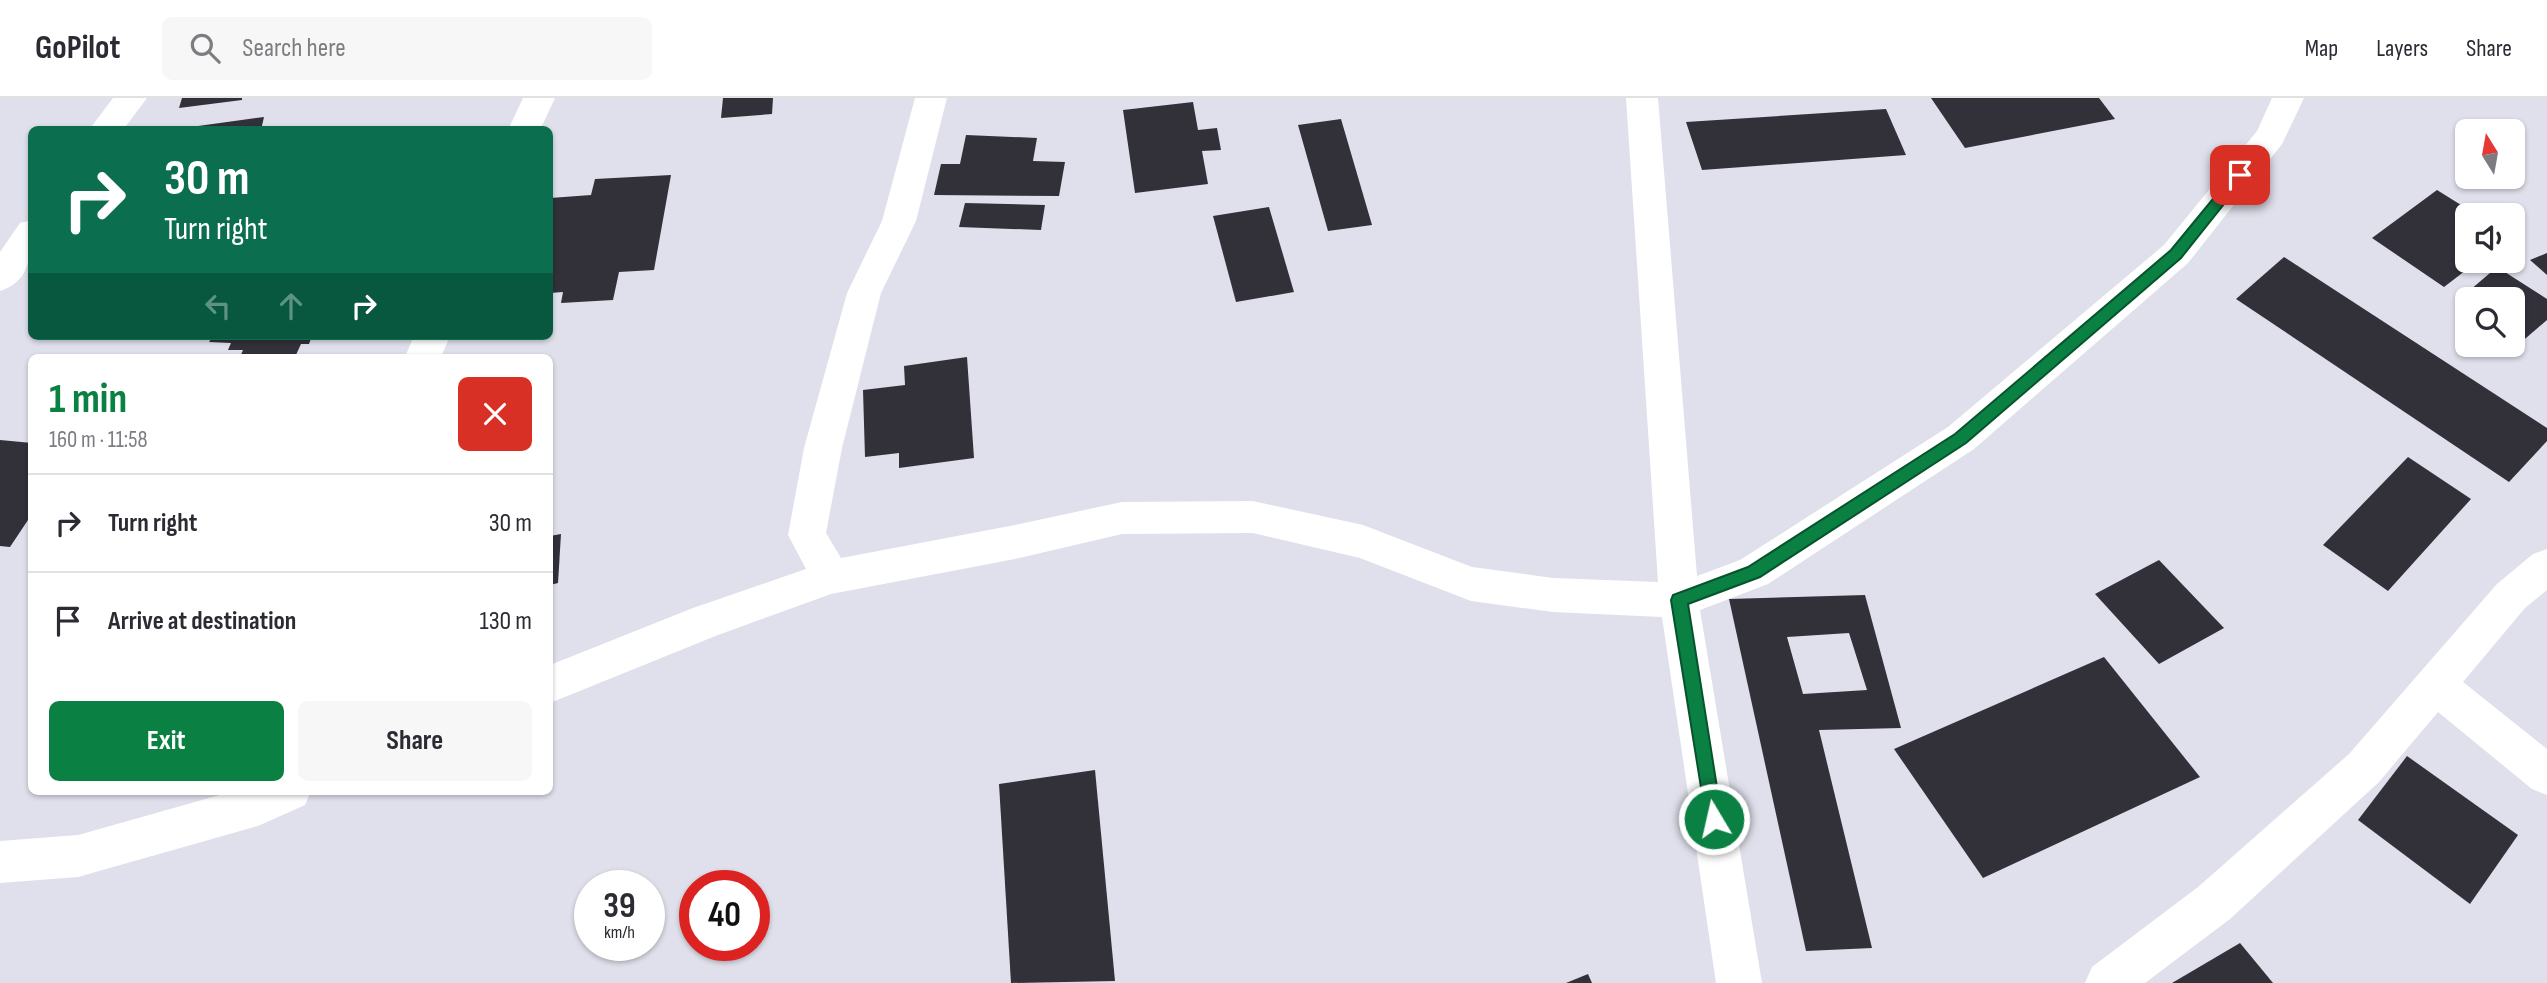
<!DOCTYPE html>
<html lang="en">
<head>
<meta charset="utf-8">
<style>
	:root { --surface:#fff; --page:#f7f7f7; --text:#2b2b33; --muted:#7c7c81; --line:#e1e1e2; --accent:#0b8043 }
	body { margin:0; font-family:"Sofia Sans Condensed",sans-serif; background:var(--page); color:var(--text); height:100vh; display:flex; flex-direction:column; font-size:26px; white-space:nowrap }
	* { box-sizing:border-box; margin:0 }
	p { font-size:23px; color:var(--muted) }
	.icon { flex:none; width:38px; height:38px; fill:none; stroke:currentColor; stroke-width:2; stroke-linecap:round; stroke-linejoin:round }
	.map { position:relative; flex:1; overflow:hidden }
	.details { position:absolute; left:28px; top:256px; width:525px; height:441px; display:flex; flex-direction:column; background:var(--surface); border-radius:10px; box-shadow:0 2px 5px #0004 }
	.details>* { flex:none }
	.top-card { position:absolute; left:28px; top:28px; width:525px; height:214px; border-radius:10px; box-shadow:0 2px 5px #0004; background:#0b6e4f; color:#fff; overflow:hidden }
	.needle { width:46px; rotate:349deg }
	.fabs { position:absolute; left:2455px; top:21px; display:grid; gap:14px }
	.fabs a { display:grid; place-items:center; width:70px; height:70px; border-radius:10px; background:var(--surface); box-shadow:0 2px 5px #0004; font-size:35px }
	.speed { position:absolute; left:574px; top:772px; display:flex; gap:14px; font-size:35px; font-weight:700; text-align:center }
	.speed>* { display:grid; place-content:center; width:91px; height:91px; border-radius:50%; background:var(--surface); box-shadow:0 2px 5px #0004; line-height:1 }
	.speed small { font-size:18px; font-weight:400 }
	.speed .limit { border:10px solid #d22; background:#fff; color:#111 }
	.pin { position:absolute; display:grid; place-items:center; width:60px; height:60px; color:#fff; margin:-30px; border-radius:14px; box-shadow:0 4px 10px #0006 }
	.me { position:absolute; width:77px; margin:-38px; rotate:351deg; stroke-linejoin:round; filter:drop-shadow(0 0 5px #0008) }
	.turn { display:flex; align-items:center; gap:24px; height:147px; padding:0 21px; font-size:32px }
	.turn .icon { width:91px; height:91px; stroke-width:2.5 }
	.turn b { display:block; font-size:49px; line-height:60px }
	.lanes { display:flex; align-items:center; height:66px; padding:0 21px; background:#0003; justify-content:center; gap:35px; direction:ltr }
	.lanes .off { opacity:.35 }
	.round { display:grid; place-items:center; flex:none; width:74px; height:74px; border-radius:10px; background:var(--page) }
	.summary { display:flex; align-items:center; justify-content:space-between; height:119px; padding:0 21px }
	h1 { font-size:42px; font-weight:700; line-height:52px; color:var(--accent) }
	.primary-button { display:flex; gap:14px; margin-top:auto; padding:14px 21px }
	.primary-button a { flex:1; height:80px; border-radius:10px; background:var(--accent); color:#fff; font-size:28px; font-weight:700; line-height:80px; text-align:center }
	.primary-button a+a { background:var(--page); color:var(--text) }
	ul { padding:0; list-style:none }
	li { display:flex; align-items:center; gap:21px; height:98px; padding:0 21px; border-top:2px solid var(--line) }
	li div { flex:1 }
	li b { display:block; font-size:26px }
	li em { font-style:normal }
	header { display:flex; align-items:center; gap:42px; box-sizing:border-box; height:98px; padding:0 35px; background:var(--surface); border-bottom:2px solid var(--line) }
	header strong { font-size:33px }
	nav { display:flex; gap:38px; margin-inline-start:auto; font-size:24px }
	.search { width:490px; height:63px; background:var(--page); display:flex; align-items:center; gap:18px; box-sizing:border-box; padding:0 24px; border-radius:10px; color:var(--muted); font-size:26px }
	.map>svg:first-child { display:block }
</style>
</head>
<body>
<header>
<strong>GoPilot</strong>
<div class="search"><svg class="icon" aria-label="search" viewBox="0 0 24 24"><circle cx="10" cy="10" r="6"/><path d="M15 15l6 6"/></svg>Search here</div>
<nav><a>Map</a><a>Layers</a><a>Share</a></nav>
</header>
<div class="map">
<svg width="2547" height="885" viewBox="0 0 2547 885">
	<rect width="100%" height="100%" fill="#dfe0eb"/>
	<g fill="#323039" fill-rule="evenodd">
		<path d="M182 0H242V2L179 10Z"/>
		<path d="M723 0H773L772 16 721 20Z"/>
		<path d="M1931 0H2099L2115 21 1965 50Z"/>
		<path d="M1193 4 1198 32 1217 30 1221 52 1202 53 1208 86 1135 95 1123 12Z"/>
		<path d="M1886 11 1906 57 1702 72 1686 24Z"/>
		<path d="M264 19 261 32H190L191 29Z"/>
		<path d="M1341 21 1372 127 1328 133 1298 27Z"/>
		<path d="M966 37 1037 40 1033 63 1065 64 1059 98 934 97 941 66H960Z"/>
		<path d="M671 77 654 172 619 174 613 202 561 205 563 194 550 195V100L591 97 595 81Z"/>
		<path d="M2437 92 2477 117H2468V163H2478L2444 189 2372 140Z"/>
		<path d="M965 105 1045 107 1041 132 959 129Z"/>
		<path d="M1269 109 1294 194 1236 204 1213 118Z"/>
		<path d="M2547 155V177L2530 162Z"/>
		<path d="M2284 159 2547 330V343L2509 384 2236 201Z"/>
		<path d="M2497 169 2547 201V222L2519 246 2513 242V201H2468V212L2456 204Z"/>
		<path d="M213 238H312L309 246H301L295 259H240L243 252H228L231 245 209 244Z"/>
		<path d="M967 259 974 360 899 370V355L865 359 863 292 905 287 904 268Z"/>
		<path d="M0 342 32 345V416L10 449 0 448Z"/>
		<path d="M2408 359 2471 401 2388 493 2323 447Z"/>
		<path d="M561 436 558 485 550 487V438Z"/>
		<path d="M2159 462 2224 530 2159 566 2095 496Z"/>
		<path d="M1865 497 1901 630 1819 632 1872 850 1806 853 1729 501ZM1849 535 1867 592 1803 596 1787 539Z"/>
		<path d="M2104 559 2200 679 1983 780 1894 651Z"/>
		<path d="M2407 658 2518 737 2470 806 2358 722Z"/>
		<path d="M1095 672 1115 883 1011 885 999 686Z"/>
		<path d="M2240 845 2273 885H2172Z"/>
		<path d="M1588 876 1592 885H1566Z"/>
	</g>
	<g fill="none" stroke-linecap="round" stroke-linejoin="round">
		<g fill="#fff" fill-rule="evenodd">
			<path d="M113 0H147L123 32H89Z"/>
			<path d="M523 0H555L540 32H508Z"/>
			<path d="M915 0H947L916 123 881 195 842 350 826 435 841 460 1015 427 1122 404 1253 403 1363 427 1472 469 1553 480 1658 484 1626 0H1658L1697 478 1740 462 1948 329 2164 147 2257 33 2272 0H2304L2282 46 2188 165 1974 351 1768 486 1700 512 1762 885H1716L1662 519 1553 514 1471 503 1360 460 1253 435 1122 436 1015 461 831 496 718 537 550 605V567L693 510 806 471 788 437 804 350 847 195 882 123Z"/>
			<path d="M32 122C32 150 33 183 0 193V154L20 125Z"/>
			<path d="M414 238H450L441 259H405Z"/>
			<path d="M2547 451V492L2525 510 2463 584 2547 651V697L2532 691 2438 614 2379 684 2230 821 2145 885H2085L2092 869 2198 789 2349 656 2497 486 2533 456Z"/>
			<path d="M234 693H311L305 707 258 728 78 779 0 785V743L78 737Z"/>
		</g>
	</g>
	<path fill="#0b8043" stroke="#07532c" stroke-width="2" d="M2240 72 2246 77 2244 81 2181 160 1966 345 1760 479 1688 506 1722 721 1720 727 1714 730 1707 727 1671 502 1673 497 1748 469 1955 336 2171 152 2235 74Z"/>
</svg>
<div class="fabs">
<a><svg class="needle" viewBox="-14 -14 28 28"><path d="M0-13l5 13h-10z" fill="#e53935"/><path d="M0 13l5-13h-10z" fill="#7c7c81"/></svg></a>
<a><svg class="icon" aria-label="sound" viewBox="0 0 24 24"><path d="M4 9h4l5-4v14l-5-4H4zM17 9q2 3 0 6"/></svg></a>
<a><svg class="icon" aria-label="search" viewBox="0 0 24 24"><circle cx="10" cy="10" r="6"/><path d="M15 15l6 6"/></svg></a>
</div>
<div class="speed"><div>39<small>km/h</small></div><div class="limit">40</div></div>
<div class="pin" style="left:2240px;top:77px;background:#d93025"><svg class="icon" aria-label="arrive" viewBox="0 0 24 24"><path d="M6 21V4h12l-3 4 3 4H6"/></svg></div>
<svg class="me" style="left:1714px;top:721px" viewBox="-20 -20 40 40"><circle r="17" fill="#0b8043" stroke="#fff" stroke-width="3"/><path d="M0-11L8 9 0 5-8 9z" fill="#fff"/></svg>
<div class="top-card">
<div class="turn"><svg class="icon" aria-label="right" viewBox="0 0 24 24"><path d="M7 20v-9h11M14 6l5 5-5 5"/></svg><div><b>30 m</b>Turn right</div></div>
<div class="lanes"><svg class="icon off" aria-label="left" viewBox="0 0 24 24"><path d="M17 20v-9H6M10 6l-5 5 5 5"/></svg><svg class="icon off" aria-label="ahead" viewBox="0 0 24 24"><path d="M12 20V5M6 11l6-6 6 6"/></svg><svg class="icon" aria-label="right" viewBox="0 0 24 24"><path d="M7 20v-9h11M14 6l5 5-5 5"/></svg></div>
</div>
<section class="details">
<div class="summary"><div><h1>1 min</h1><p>160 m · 11:58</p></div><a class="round" style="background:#d93025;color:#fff"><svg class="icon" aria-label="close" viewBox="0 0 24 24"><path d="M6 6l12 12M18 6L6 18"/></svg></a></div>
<ul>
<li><svg class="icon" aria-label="right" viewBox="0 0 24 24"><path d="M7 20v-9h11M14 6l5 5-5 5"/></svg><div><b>Turn right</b></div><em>30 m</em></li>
<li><svg class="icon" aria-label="arrive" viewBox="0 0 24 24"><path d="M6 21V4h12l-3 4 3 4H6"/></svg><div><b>Arrive at destination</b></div><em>130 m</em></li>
</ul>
<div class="primary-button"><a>Exit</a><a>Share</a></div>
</section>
</div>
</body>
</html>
